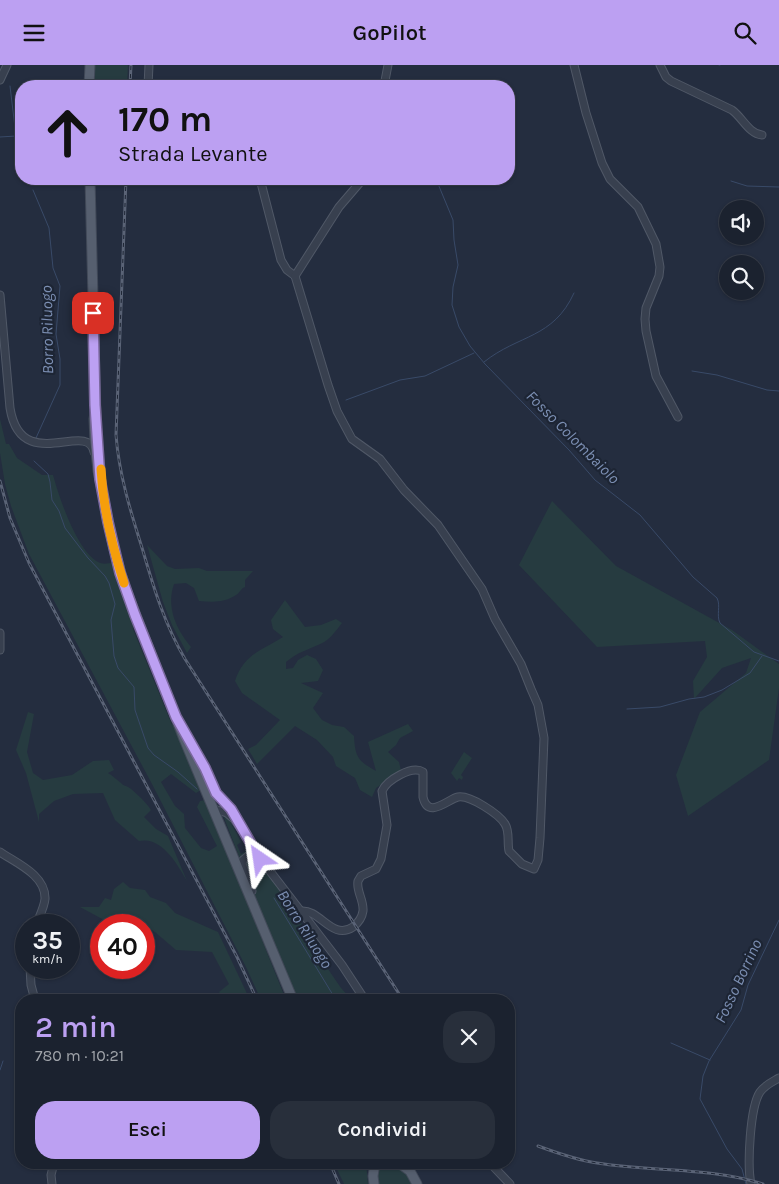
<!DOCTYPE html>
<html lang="it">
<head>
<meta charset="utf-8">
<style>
	:root { --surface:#1b222f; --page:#282f3b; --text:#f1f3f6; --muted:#a0a4aa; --line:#393f4b; --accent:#bca0f2 }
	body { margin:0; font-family:Karla,sans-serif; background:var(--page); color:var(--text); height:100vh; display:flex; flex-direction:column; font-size:19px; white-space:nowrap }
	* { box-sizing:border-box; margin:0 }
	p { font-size:16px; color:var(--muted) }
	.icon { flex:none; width:28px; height:28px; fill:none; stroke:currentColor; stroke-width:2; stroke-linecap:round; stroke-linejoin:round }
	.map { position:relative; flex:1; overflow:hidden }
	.drawer { position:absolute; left:15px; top:929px; width:500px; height:175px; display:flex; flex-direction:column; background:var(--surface); border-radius:20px; box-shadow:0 1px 4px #0004,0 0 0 1px var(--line) }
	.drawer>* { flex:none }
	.guide { position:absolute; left:15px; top:15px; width:500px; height:105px; border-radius:20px; box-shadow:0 1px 4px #0004,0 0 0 1px var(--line); background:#bca0f2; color:#111; overflow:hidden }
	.fabs { position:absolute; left:719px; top:135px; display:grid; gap:10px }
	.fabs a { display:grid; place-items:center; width:45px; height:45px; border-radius:50%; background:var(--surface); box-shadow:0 1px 4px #0004,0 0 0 1px var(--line); font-size:25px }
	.speed { position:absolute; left:15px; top:849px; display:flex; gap:10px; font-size:25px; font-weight:700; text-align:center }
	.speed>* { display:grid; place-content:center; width:65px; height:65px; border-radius:50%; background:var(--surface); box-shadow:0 1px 4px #0004,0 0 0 1px var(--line); line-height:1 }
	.speed small { font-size:12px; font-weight:400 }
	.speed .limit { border:8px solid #d22; background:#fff; color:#111 }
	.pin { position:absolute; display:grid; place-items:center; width:42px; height:42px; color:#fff; margin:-21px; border-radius:10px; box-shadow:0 2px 8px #0006 }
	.me { position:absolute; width:55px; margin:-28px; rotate:328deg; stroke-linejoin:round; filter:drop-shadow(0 0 4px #0008) }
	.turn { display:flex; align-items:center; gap:18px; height:105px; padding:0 20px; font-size:22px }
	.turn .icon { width:65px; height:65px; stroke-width:2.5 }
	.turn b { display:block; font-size:35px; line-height:42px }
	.round { display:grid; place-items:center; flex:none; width:52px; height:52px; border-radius:20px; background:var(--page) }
	.headline { display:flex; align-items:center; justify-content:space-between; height:85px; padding:0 20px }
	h1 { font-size:30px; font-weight:600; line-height:38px; color:var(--accent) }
	.button { display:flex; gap:10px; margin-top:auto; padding:10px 20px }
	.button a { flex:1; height:58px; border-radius:20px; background:var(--accent); color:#111; font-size:20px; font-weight:600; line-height:58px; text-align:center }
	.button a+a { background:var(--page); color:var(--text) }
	header { display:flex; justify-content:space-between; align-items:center; height:65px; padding:0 20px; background:var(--accent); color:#111; font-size:22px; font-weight:600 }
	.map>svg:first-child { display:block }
</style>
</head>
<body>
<header><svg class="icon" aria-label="menu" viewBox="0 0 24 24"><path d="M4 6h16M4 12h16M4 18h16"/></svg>GoPilot<svg class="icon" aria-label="search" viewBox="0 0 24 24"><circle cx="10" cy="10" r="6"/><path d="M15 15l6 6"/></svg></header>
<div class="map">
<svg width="779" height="1119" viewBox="0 0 779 1119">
	<rect width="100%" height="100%" fill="#242d3f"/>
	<g fill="#263b40">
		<path d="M95 0H128L127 21H94Z"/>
		<path d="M0 354 6 379H9L17 393 42 410H53C59 432 77 486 98 497 103 500 108 498 113 498L133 557V564L172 660H174L201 725 196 728 171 709 161 717 175 741 184 749 185 763 201 783 209 786 217 781 197 742 200 736 206 735 286 935H261L246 902 152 719 29 489 11 441 5 419 0 388Z"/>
		<path d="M552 436 616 501 732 565 779 599V623L769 695 688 751 676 710 700 647 746 608 751 593 722 603 694 634 693 616 707 592 705 576 597 582 519 500Z"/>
		<path d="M147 480 167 501 175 504 199 503 207 506H253L245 515V522C240 524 240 528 236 530 224 538 213 537 199 536L194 523 186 518 174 519C166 542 176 564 191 582L187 588 172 560 163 537Z"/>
		<path d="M285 535 305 562 321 560 336 554 342 558C335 567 329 576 318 580 305 586 298 587 286 597V604L293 603 298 595 307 590 316 594 323 605 318 616 301 618 323 628 313 643 322 655 332 660 344 662 354 671C355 692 358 696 376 706L368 677 408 659 413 666 400 673 396 680 388 687 399 697 401 706 376 723 372 732 360 725 355 713 336 701 333 692 317 675 295 661 257 699 248 684 256 680 280 655 242 628 235 616C244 589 261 586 283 572L273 564 271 555Z"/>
		<path d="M28 647 34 649 27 687 33 708 43 715 72 710 93 696 109 695 114 705 108 708C113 711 116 714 121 718 123 721 128 721 131 724 138 730 146 737 151 745L144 752 156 764 168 771 187 816C177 799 162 771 139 776L115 755 103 728 73 729 54 736 39 749V757L26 708 16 685Z"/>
		<path d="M464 687 472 693 461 710 463 712 462 715 459 713 457 716 451 708Z"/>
		<path d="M223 750 227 751 241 777 237 780 241 789 249 784 252 788 240 794Z"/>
		<path d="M250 794 260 800 301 851 302 863 317 888 341 923 352 935H296L260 848C257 834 242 808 247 795Z"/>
		<path d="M123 817 130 823 145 825 150 832 166 838 175 848 218 867 250 935H225L219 927 229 919 212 887 176 885 155 867 128 851 106 856 80 842H99L105 833 111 835 114 824Z"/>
		<path d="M334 1098H366L368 1119H344Z"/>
		<path d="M391 1098 405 1105 414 1119H377L376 1106 384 1099Z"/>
	</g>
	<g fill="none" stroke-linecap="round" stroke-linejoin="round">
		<g stroke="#394a68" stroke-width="1">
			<path d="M719 0H720"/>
			<path d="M0 72 16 71 10 21"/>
			<path d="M19 90 21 96"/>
			<path d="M436 114 453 155 454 175 458 200 453 222 452 240 459 262 470 281 485 299 569 385 595 415 640 450 693 512 717 533C721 541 716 550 720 558L754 587 779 596"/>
			<path d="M731 116 747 121 779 122"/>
			<path d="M33 125 49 163 53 203 60 221 56 269 60 294V320L36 373"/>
			<path d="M484 297C519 269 553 274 574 228"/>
			<path d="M692 306 717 310 767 325 779 326"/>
			<path d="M346 335 400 315 425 311 474 288"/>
			<path d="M34 396 48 409 50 417 52 435 59 446 65 463 88 493 105 511 109 518 115 539 111 555 114 591 118 603 134 622 135 645 148 683 154 690 178 707 197 724"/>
			<path d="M627 644 660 642 689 634 704 632 722 625 750 608 762 591"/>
			<path d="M274 833 336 935"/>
			<path d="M671 978 710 995"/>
			<path d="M0 1005 3 996"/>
			<path d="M746 1119 742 1104 727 1084 700 1034 703 1011 709 996 741 945 748 920 779 855"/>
		</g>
		<defs>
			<g id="minor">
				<path d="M574 0 586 48 602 98 610 114 638 142 656 179 660 202 659 211 646 243 645 254 646 266 656 311 678 352"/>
				<path d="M660 0 666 12 671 16 732 45C742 52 749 69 762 70"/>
				<path d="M0 15 7 0"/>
				<path d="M148 21 149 0"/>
				<path d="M384 21 388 0"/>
				<path d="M260 114 281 195 287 205 295 211"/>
				<path d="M295 211 328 320 337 346 352 374 380 394 404 425 438 460 482 524 495 554 521 599 531 624 538 640 544 673 540 773 538 795 534 804 522 799 509 786C507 777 510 767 505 759 499 749 470 730 458 732 448 734 428 755 423 732V707C412 700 387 715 382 726L387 760 381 794 376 804 361 811 358 816C356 826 364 835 363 846 362 853 358 858 353 862 332 876 320 844 301 846"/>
				<path d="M295 211 339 142 363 114"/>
				<path d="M0 230 10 343C21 411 88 354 94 387"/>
				<path d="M0 568V585"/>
				<path d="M196 688 205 703 217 730 229 742 236 753"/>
				<path d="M214 744 227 748 234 754 266 801 342 900 365 935"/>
				<path d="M0 787C16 798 46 810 45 834 44 843 39 852 36 860"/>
				<path d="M252 826 242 799 243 795 248 791H258"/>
				<path d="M30 902 31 920 35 935"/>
				<path d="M490 1098 510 1119"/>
				<path d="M52 1119 51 1110 54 1098"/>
				<path d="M751 1119C747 1100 750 1042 760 1027 765 1020 772 1017 779 1013"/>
			</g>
			<g id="major">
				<path d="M89 21 90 0"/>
				<path d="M90 114 96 351"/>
				<path d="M95 347 94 354 95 377 98 406 114 484 125 522 184 674 293 935"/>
				<path d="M399 1098 410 1106 417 1119"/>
				<path d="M374 1119 373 1111 375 1098"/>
			</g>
		</defs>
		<use href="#minor" stroke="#505867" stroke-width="9"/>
		<use href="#major" stroke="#414958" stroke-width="11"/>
		<use href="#minor" stroke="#38404f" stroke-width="7"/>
		<use href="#major" stroke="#565f6f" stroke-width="9"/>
		<defs>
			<g id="rail">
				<path d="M130 21 131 0"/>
				<path d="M126 114 116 370C119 410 131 448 143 486 154 524 165 560 185 594L403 935"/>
				<path d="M0 416 10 453 29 498 237 892 257 935"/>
				<path d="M538 1081C557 1088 577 1095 597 1098 652 1107 709 1102 763 1119"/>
				<path d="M330 1098 339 1119"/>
			</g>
		</defs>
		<use href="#rail" stroke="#5a6376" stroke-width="3"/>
		<use href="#rail" stroke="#1d2534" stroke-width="1" stroke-dasharray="4" stroke-linecap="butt"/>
	</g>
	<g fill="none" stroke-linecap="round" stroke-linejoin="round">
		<defs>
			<path id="route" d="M93 248 95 340 100 414 108 457 120 508 135 550 176 652 205 703 216 728 231 744 260 794"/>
		</defs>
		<use href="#route" stroke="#7a689d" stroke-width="12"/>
		<use href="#route" stroke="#bca0f2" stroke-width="9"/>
		<path stroke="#f59e0b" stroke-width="9" d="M101 404C103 443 112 481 124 518"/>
	</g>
	<g text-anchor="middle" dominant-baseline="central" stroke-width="4.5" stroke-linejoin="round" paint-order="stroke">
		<g font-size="16" font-style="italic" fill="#7b8eb2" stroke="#1d2534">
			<text transform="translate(47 265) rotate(-91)">Borro Riluogo</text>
			<text transform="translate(573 372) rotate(45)">Fosso Colombaiolo</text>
			<text transform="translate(305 864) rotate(58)">Borro Riluogo</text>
			<text transform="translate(738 916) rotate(-65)">Fosso Borrino</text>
		</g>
	</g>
</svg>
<div class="fabs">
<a><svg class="icon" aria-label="sound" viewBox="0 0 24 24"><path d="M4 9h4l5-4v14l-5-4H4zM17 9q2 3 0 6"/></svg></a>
<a><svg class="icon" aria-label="search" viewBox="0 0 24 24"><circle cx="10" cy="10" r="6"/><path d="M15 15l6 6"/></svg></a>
</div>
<div class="speed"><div>35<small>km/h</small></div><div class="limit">40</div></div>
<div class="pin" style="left:93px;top:248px;background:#d93025"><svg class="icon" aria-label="arrive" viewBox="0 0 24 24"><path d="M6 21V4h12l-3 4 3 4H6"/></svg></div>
<svg class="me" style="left:260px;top:794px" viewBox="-20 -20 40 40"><path d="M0-17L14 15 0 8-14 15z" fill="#bca0f2" stroke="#fff" stroke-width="4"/></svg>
<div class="guide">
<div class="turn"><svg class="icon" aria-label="ahead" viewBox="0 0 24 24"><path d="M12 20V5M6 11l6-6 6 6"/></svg><div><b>170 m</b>Strada Levante</div></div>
</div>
<section class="drawer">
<div class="headline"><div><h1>2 min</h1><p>780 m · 10:21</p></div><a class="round"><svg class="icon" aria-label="close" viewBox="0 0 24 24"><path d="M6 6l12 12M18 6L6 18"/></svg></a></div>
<div class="button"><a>Esci</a><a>Condividi</a></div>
</section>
</div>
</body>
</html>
